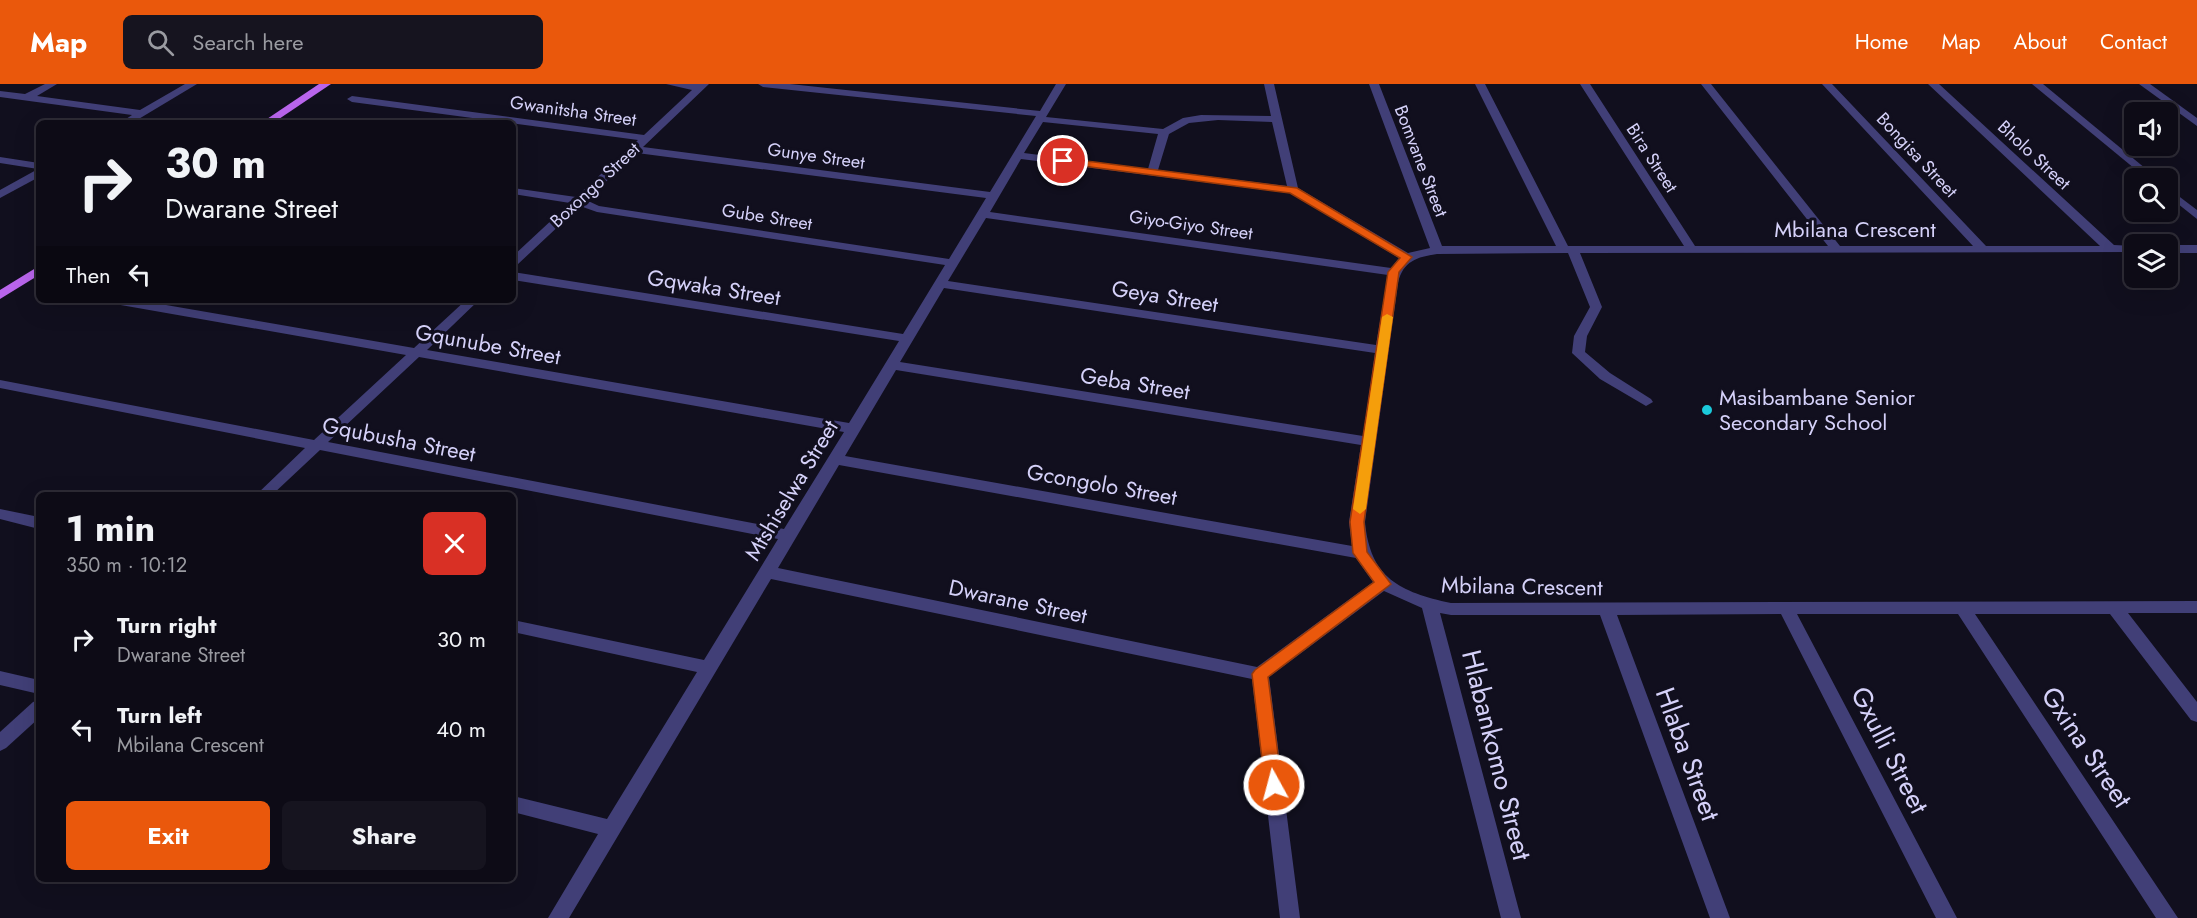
<!DOCTYPE html>
<html lang="en">
<head>
<meta charset="utf-8">
<style>
	:root { --surface:#0d0b16; --page:#16141f; --text:#f1f3f6; --muted:#9a9ba1; --line:#2d2b35; --accent:#ea580c }
	body { margin:0; font-family:Jost,sans-serif; background:var(--page); color:var(--text); height:100vh; display:flex; flex-direction:column; font-size:22px; white-space:nowrap }
	* { box-sizing:border-box; margin:0 }
	p { font-size:20px; color:var(--muted) }
	.icon { flex:none; width:33px; height:33px; fill:none; stroke:currentColor; stroke-width:2; stroke-linecap:round; stroke-linejoin:round }
	.map { position:relative; flex:1; overflow:hidden }
	.panel { position:absolute; left:36px; top:408px; width:480px; height:390px; display:flex; flex-direction:column; background:var(--surface); border-radius:9px; box-shadow:0 6px 24px #0002,0 0 0 2px var(--line) }
	.panel>* { flex:none }
	.banner { position:absolute; left:36px; top:36px; width:480px; height:183px; border-radius:9px; box-shadow:0 6px 24px #0002,0 0 0 2px var(--line); background:#0d0b16; color:var(--text); overflow:hidden }
	.buttons { position:absolute; left:2124px; top:18px; display:grid; gap:12px }
	.buttons a { display:grid; place-items:center; width:54px; height:54px; border-radius:9px; background:var(--surface); box-shadow:0 6px 24px #0002,0 0 0 2px var(--line); font-size:30px }
	.pin { position:absolute; display:grid; place-items:center; width:51px; height:51px; color:#fff; margin:-26px; border:3px solid #fff; border-radius:50%; box-shadow:0 2px 6px #0007 }
	.me { position:absolute; width:66px; margin:-33px; rotate:353deg; stroke-linejoin:round; filter:drop-shadow(0 0 4px #0008) }
	.turn { display:flex; align-items:center; gap:21px; height:126px; padding:0 30px; font-size:27px }
	.turn .icon { width:78px; height:78px; stroke-width:2.5 }
	.turn b { display:block; font-size:42px; line-height:51px }
	.then { display:flex; align-items:center; height:57px; padding:0 30px; background:#0003; gap:12px; font-size:22px }
	.round { display:grid; place-items:center; flex:none; width:63px; height:63px; border-radius:9px; background:var(--page) }
	.summary { display:flex; align-items:center; justify-content:space-between; height:102px; padding:0 30px }
	h1 { font-size:36px; font-weight:700; line-height:45px }
	.primary-button { display:flex; gap:12px; margin-top:auto; padding:12px 30px }
	.primary-button a { flex:1; height:69px; border-radius:9px; background:var(--accent); color:#fff; font-size:24px; font-weight:700; line-height:69px; text-align:center }
	.primary-button a+a { background:var(--page); color:var(--text) }
	ul { padding:0; list-style:none }
	li { display:flex; align-items:center; gap:18px; height:90px; padding:0 30px }
	li div { flex:1 }
	li b { display:block; font-size:22px }
	li em { font-style:normal }
	header { display:flex; align-items:center; gap:36px; box-sizing:border-box; height:84px; padding:0 30px; background:var(--accent); color:#fff }
	header strong { font-size:28px }
	nav { display:flex; gap:33px; margin-inline-start:auto; font-size:21px }
	.search { width:420px; height:54px; background:var(--page); display:flex; align-items:center; gap:15px; box-sizing:border-box; padding:0 21px; border-radius:9px; color:var(--muted); font-size:22px }
	.map>svg:first-child { display:block }
</style>
</head>
<body>
<header>
<strong>Map</strong>
<div class="search"><svg class="icon" aria-label="search" viewBox="0 0 24 24"><circle cx="10" cy="10" r="6"/><path d="M15 15l6 6"/></svg>Search here</div>
<nav><a>Home</a><a>Map</a><a>About</a><a>Contact</a></nav>
</header>
<div class="map">
<svg width="2197" height="834" viewBox="0 0 2197 834">
	<rect width="100%" height="100%" fill="#110f1e"/>
	<g fill="none" stroke-linecap="round" stroke-linejoin="round">
		<g fill="#413f77" fill-rule="evenodd">
			<path d="M45 0H57L37 12 140 26 185 0H197L132 39H120L132 31 0 13V7L25 10Z"/>
			<path d="M666 0H709L643 63 990 108 1036 32 763 3 758 0H790L1040 27 1056 0H1066L1046 33 1163 45 1183 34 1201 31 1271 32 1264 0H1274L1298 104 1408 169 1430 164 1369 0H1379L1442 162H1556L1475 0H1485L1568 162H1684L1580 0H1590L1695 162H1828L1701 0H1711L1840 162H1973L1822 0H1832L1986 162H2100L1928 0H1939L2114 161 2134 162V168L1580 169 1602 223 1587 252 1585 268 1610 289 1651 315 1653 318 1646 322 1600 295 1572 269 1574 252 1590 223 1568 169 1437 170C1417 173 1403 177 1398 199L1365 438C1370 494 1400 508 1451 519L2197 517V529H2128L2197 618V638L2191 636 2110 530H1975L2178 834H2156L1958 530H1797L1957 834H1936L1781 530 1617 531 1730 834H1710L1600 531H1451L1440 529 1521 834H1501L1422 524 1384 507 1269 593 1300 834H1280L1252 595 771 495 569 834H548L598 750 513 728V712L607 735 697 588 513 548V536L704 576 778 455 320 366 272 411H256L305 364 0 304V296L314 356 406 271 115 220 109 216H137L414 264 466 216H479L427 266 849 339 899 257 513 196V188L903 250 945 181 597 128 580 122 517 181 513 182V172L570 119 513 110V104L576 113 638 56 352 18 347 15 352 12 644 51 692 6ZM1218 36 1272 38 1287 102 1158 86 1169 50 1189 39ZM1043 38 1158 50 1148 85 1024 69ZM637 69 986 114 949 175 599 122 586 116ZM1021 75 1290 109 1399 174 1391 184 990 128ZM986 134 1388 191 1376 261 948 197ZM944 204 1375 269 1363 352 900 278ZM419 273 844 348 784 445 328 358ZM896 286 1361 361 1349 438 1352 462 845 372ZM839 381 1356 474 1373 498 1257 583 778 484Z"/>
			<path d="M2032 0H2043L2157 94H2146Z"/>
			<path d="M2139 0H2150L2197 34V42Z"/>
			<path d="M0 73 39 79V93L0 114V106L38 85 0 79Z"/>
			<path d="M2168 104 2197 126V135L2168 112Z"/>
			<rect x="2168" y="161" width="29" height="8"/>
			<path d="M0 425 39 433V445L0 435Z"/>
			<path d="M0 587 39 596V610L0 601Z"/>
			<path d="M39 616V634L6 664 0 667V648L33 618Z"/>
		</g>
		<g fill="#b965ec" fill-rule="evenodd">
			<path d="M319 0H331L273 39H261Z"/>
			<path d="M39 182V191L0 215V206Z"/>
		</g>
	</g>
	<path fill="#ea580c" stroke="#983908" stroke-width="1.5" d="M1063 74 1297 104 1412 173 1399 188 1364 438 1367 468 1391 500 1268 593 1282 701 1280 706 1274 709 1268 706 1265 701 1252 590 1255 586 1374 498 1353 469 1350 438 1388 188 1400 174 1290 109 1060 79 1058 77Z"/>
	<path fill="#f59e0b" d="M1387 230 1393 233 1366 425 1360 430 1353 425 1382 233Z"/>
	<circle fill="#1bc9db" stroke="#110f1e" stroke-width="2" cx="1707" cy="326" r="6"/>
	<g text-anchor="middle" dominant-baseline="central" stroke-width="6" stroke-linejoin="round" paint-order="stroke">
		<g font-size="18" fill="#d5d1f9" stroke="#110f1e">
			<text transform="translate(573 27) rotate(8)">Gwanitsha Street</text>
			<text transform="translate(1917 71) rotate(47)">Bongisa Street</text>
			<text transform="translate(2034 71) rotate(43)">Bholo Street</text>
			<text transform="translate(816 72) rotate(8)">Gunye Street</text>
			<text transform="translate(1652 74) rotate(57)">Bira Street</text>
			<text transform="translate(1421 77) rotate(69)">Bomvane Street</text>
			<text transform="translate(595 101) rotate(-43)">Boxongo Street</text>
			<text transform="translate(767 133) rotate(9)">Gube Street</text>
			<text transform="translate(1191 141) rotate(8)">Giyo-Giyo Street</text>
		</g>
		<g font-size="22" fill="#d5d1f9" stroke="#110f1e">
			<text x="1855" y="145">Mbilana Crescent</text>
			<text transform="translate(714 203) rotate(9)">Gqwaka Street</text>
			<text transform="translate(1165 212) rotate(9)">Geya Street</text>
			<text transform="translate(488 260) rotate(10)">Gqunube Street</text>
			<text transform="translate(1135 299) rotate(9)">Geba Street</text>
			<text transform="translate(399 355) rotate(11)">Gqubusha Street</text>
			<text transform="translate(1102 400) rotate(10)">Gcongolo Street</text>
			<text transform="translate(791 406) rotate(-59)">Mtshiselwa Street</text>
			<text transform="translate(1522 502) rotate(1)">Mbilana Crescent</text>
			<text transform="translate(1018 517) rotate(12)">Dwarane Street</text>
		</g>
		<g font-size="22" fill="#d5d1f9" stroke="#110f1e" text-anchor="start">
			<text x="1719" y="313">Masibambane Senior<tspan x="1719" dy="25">Secondary School</tspan></text>
		</g>
		<g font-size="27" fill="#d5d1f9" stroke="#110f1e">
			<text transform="translate(2087 663) rotate(56)">Gxina Street</text>
			<text transform="translate(1890 666) rotate(63)">Gxulli Street</text>
			<text transform="translate(1688 670) rotate(70)">Hlaba Street</text>
			<text transform="translate(1497 671) rotate(76)">Hlabankomo Street</text>
		</g>
	</g>
</svg>
<div class="buttons">
<a><svg class="icon" aria-label="sound" viewBox="0 0 24 24"><path d="M4 9h4l5-4v14l-5-4H4zM17 9q2 3 0 6"/></svg></a>
<a><svg class="icon" aria-label="search" viewBox="0 0 24 24"><circle cx="10" cy="10" r="6"/><path d="M15 15l6 6"/></svg></a>
<a><svg class="icon" aria-label="layers" viewBox="0 0 24 24"><path d="M12 4l9 5-9 5-9-5zM3 14l9 5 9-5"/></svg></a>
</div>
<div class="pin" style="left:1063px;top:77px;background:#d93025"><svg class="icon" aria-label="arrive" viewBox="0 0 24 24"><path d="M6 21V4h12l-3 4 3 4H6"/></svg></div>
<svg class="me" style="left:1274px;top:701px" viewBox="-20 -20 40 40"><circle r="17" fill="#ea580c" stroke="#fff" stroke-width="3"/><path d="M0-11L8 9 0 5-8 9z" fill="#fff"/></svg>
<div class="banner">
<div class="turn"><svg class="icon" aria-label="right" viewBox="0 0 24 24"><path d="M7 20v-9h11M14 6l5 5-5 5"/></svg><div><b>30 m</b>Dwarane Street</div></div>
<div class="then">Then<svg class="icon" aria-label="left" viewBox="0 0 24 24"><path d="M17 20v-9H6M10 6l-5 5 5 5"/></svg></div>
</div>
<section class="panel">
<div class="summary"><div><h1>1 min</h1><p>350 m · 10:12</p></div><a class="round" style="background:#d93025;color:#fff"><svg class="icon" aria-label="close" viewBox="0 0 24 24"><path d="M6 6l12 12M18 6L6 18"/></svg></a></div>
<ul>
<li><svg class="icon" aria-label="right" viewBox="0 0 24 24"><path d="M7 20v-9h11M14 6l5 5-5 5"/></svg><div><b>Turn right</b><p>Dwarane Street</p></div><em>30 m</em></li>
<li><svg class="icon" aria-label="left" viewBox="0 0 24 24"><path d="M17 20v-9H6M10 6l-5 5 5 5"/></svg><div><b>Turn left</b><p>Mbilana Crescent</p></div><em>40 m</em></li>
</ul>
<div class="primary-button"><a>Exit</a><a>Share</a></div>
</section>
</div>
</body>
</html>
